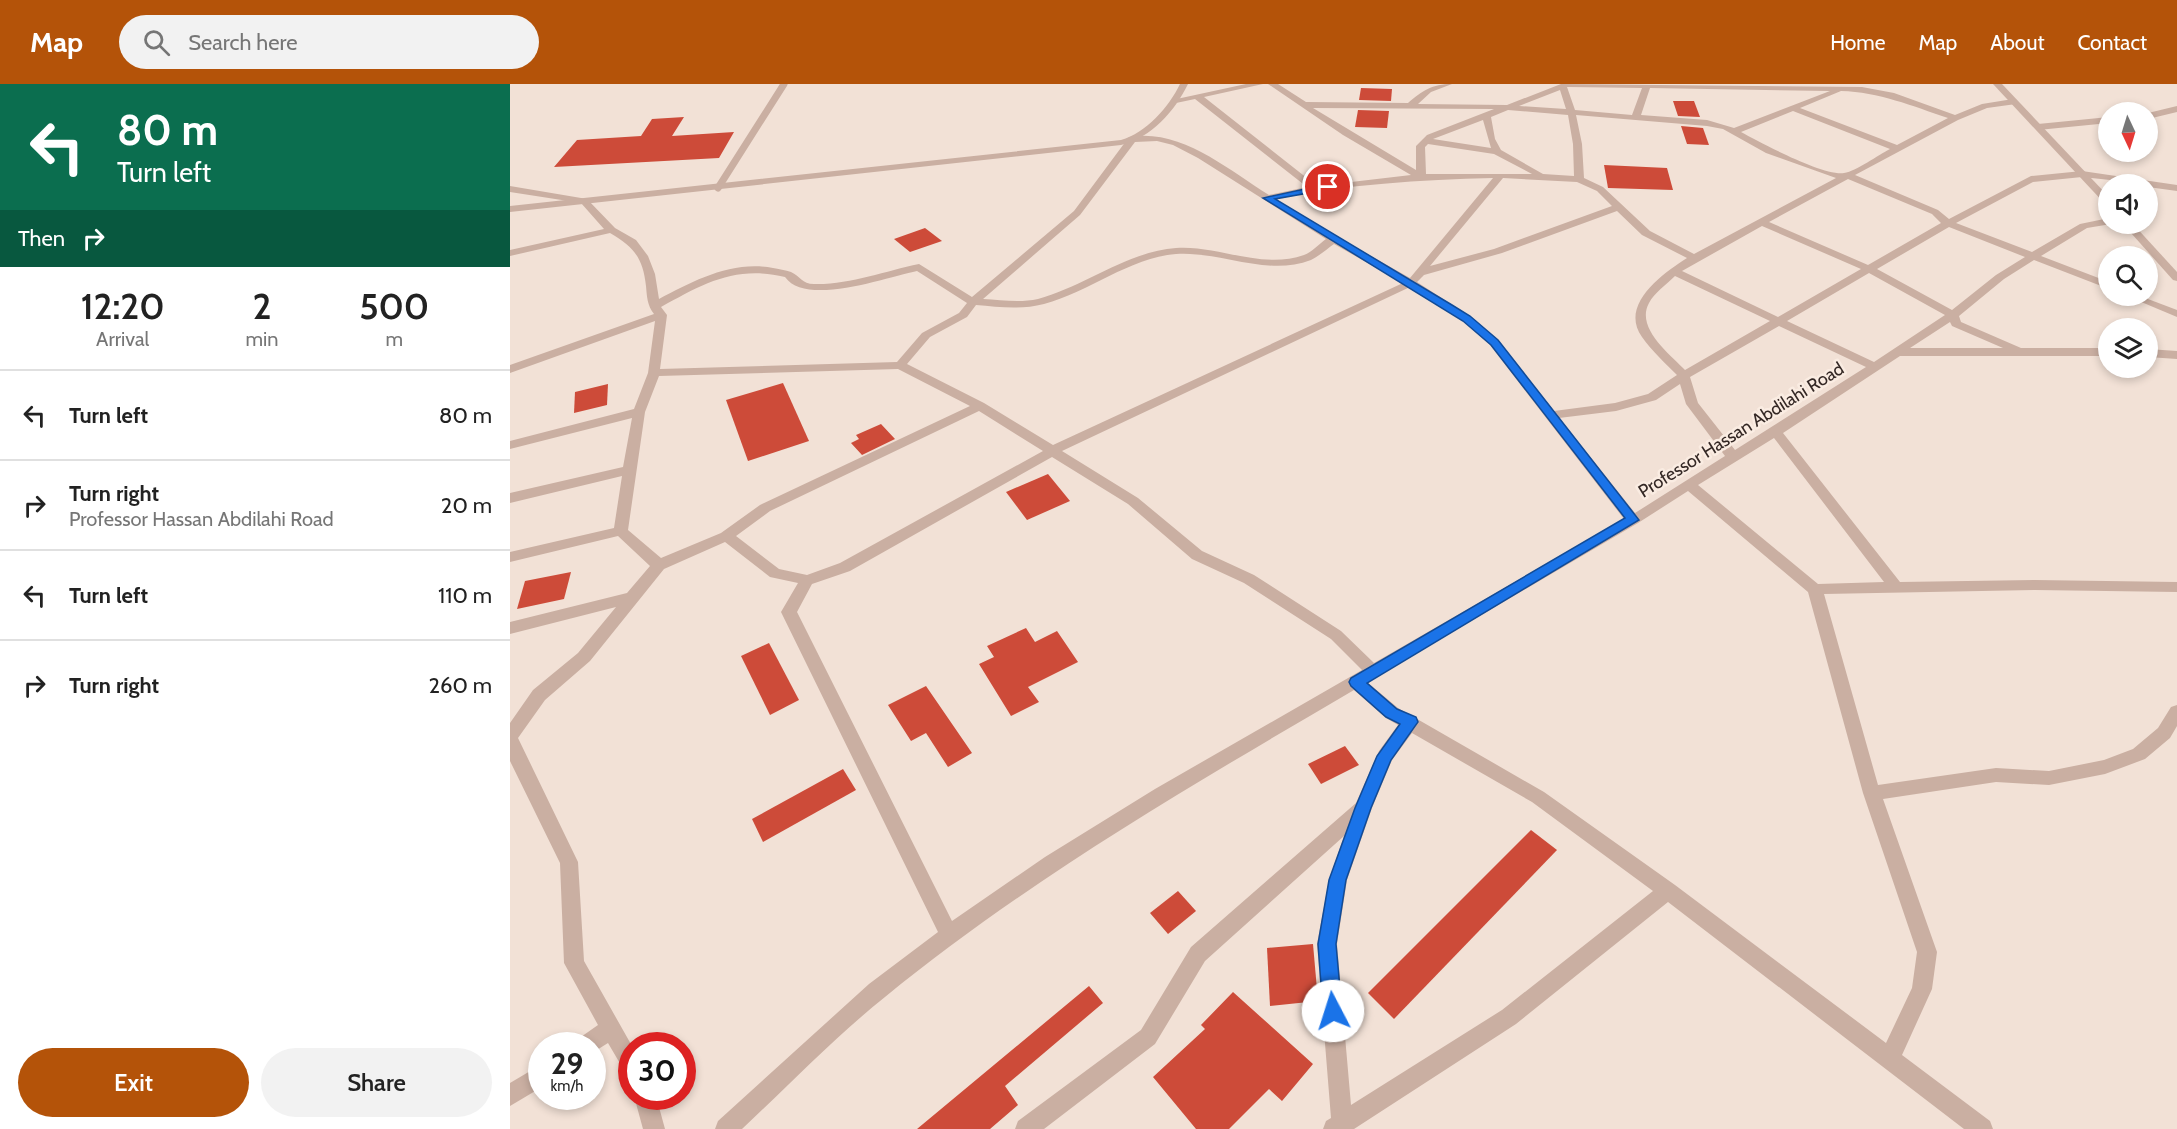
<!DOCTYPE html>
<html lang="en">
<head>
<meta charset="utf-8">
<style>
	:root { --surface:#fff; --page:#f2f2f2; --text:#222; --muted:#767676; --line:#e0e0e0; --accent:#b45309 }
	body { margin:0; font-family:Cabin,sans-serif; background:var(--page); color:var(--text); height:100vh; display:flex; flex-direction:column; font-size:22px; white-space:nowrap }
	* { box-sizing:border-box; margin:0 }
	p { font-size:20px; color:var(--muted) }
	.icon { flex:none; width:33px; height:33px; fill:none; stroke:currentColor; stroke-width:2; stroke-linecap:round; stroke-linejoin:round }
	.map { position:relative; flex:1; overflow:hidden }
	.drawer { display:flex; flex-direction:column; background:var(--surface); width:510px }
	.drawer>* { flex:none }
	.guide { background:#0b6e4f; color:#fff; overflow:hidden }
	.needle { width:39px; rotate:176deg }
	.fabs { position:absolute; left:1588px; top:18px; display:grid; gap:12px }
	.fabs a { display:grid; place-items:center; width:60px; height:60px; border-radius:50%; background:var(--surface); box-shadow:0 3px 9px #0003; font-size:30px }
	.speed { position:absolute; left:18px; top:948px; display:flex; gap:12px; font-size:30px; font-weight:700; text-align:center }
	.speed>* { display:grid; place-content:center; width:78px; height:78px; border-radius:50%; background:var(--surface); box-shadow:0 3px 9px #0003; line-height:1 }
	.speed small { font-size:15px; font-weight:400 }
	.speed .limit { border:9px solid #d22; background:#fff; color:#111 }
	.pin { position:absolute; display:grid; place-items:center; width:51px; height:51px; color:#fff; margin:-26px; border:3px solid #fff; border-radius:50%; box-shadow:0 2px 6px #0007 }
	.me { position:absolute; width:66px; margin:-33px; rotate:355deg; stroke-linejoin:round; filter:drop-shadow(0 0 4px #0008) }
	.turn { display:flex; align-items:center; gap:21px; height:126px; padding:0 18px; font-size:27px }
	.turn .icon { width:78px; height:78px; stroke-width:2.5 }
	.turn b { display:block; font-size:42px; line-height:51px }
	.then { display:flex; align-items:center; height:57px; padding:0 18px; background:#0003; gap:12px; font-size:22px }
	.eta { display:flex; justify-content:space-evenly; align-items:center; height:102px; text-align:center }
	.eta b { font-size:36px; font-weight:600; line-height:42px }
	.primary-button { display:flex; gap:12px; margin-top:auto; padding:12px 18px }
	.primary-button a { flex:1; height:69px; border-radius:36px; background:var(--accent); color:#fff; font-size:24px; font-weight:600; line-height:69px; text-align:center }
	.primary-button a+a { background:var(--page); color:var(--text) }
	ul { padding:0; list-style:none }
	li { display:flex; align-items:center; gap:18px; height:90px; padding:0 18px; border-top:2px solid var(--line) }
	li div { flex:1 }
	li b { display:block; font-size:22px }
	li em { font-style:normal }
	header { display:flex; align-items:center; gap:36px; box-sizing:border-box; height:84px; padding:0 30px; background:var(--accent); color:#fff }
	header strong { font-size:28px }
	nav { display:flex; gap:33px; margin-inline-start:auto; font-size:21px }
	.search { width:420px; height:54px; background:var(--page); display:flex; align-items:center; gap:15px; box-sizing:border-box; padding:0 21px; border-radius:33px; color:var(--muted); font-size:22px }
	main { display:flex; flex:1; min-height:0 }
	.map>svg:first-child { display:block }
</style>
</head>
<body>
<header>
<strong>Map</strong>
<div class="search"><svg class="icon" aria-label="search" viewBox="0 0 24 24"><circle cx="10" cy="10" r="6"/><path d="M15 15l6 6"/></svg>Search here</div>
<nav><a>Home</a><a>Map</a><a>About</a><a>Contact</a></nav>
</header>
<main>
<section class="drawer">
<div class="guide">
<div class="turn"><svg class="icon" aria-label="left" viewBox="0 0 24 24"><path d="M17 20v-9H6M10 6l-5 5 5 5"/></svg><div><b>80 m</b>Turn left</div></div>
<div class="then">Then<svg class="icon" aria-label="right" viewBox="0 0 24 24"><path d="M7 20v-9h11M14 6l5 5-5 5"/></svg></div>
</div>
<div class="eta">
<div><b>12:20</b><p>Arrival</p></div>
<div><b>2</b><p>min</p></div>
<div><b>500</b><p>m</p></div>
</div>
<ul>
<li><svg class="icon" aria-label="left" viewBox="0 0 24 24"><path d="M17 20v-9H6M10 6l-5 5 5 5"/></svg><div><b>Turn left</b></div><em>80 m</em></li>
<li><svg class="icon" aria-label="right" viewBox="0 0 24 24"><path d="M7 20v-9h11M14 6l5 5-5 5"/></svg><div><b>Turn right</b><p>Professor Hassan Abdilahi Road</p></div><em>20 m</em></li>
<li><svg class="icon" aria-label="left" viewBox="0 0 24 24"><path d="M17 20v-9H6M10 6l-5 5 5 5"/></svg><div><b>Turn left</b></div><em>110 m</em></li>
<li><svg class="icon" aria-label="right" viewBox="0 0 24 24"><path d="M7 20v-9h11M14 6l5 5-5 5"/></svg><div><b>Turn right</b></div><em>260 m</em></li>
</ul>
<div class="primary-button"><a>Exit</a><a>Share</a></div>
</section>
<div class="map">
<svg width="1667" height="1045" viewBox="0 0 1667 1045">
	<rect width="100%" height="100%" fill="#f2e1d6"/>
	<g fill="#cd4b39">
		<path d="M851 4 882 5 881 17 849 16Z"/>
		<path d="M1163 17H1184L1190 33 1168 32Z"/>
		<path d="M848 26 879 27 877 44 845 43Z"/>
		<path d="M174 33 162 52 224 48 209 74 44 83 67 56 131 52 142 35Z"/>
		<path d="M1171 42 1193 44 1199 61 1177 60Z"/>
		<path d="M1094 81 1157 84 1163 106 1098 104Z"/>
		<path d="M415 144 432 157 400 168 384 155Z"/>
		<path d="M273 299 299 357 238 377 216 316Z"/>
		<path d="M98 300 97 321 64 329 65 308Z"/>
		<path d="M371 340 385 355 352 371 341 359 349 355 346 351Z"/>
		<path d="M538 390 560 417 517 436 496 408Z"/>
		<path d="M61 488 54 515 7 525 15 497Z"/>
		<path d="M516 544 525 558 547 547 568 578 518 603 529 618 501 632 469 580 484 573 477 562Z"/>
		<path d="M259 559 289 616 260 631 231 572Z"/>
		<path d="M416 602 462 669 438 683 416 649 401 657 378 621Z"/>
		<path d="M835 662 849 681 811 700 798 680Z"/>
		<path d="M333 685 346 706 253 758 242 735Z"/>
		<path d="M1021 746 1047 766 884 935 858 909Z"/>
		<path d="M668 807 686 827 658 850 640 829Z"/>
		<path d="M803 860 808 917 760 922 757 864Z"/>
		<path d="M579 902 593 919 495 1002 508 1021 480 1045H407Z"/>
		<path d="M723 908 803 980 772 1017 759 1005 719 1045H686L643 993 695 945 691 941Z"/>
	</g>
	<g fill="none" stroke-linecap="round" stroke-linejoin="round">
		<path stroke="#caafa2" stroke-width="7" d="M208 104 274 0"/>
		<g fill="#caafa2" fill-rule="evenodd">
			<path d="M736 0H753L694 13 807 102 901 91 833 51 758 0H768L796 18 898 19C912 7 922 0 942 0L921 8 908 20 997 21 1051 0 1352 3 1384 9 1445 31 1472 20 1503 15 1506 16V20L1477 24 1448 36 1345 91 1428 126 1439 135 1521 92 1572 87 1667 101V107L1638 103V100L1572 93 1523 98 1446 139 1522 168 1570 140 1599 134V140H1601L1577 144 1531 172 1599 198V205L1524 176 1494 195 1449 232 1451 238 1511 264H1599V272H1390L1273 349 1390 498 1525 496 1667 498V508L1525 506 1314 510 1368 701 1486 684 1539 687 1594 676 1623 665 1648 644 1661 623 1667 621V642L1660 654 1635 675 1595 690 1539 701 1486 698 1373 715 1427 868 1422 905 1392 971 1480 1037 1483 1045H1454L1158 818 1006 940 844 1045H813L816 1037 821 1034 807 860 819 796 834 752 695 877 645 960 534 1045H505L508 1037 631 946 681 863 846 719 869 667 888 641 876 634 844 606C682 701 521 794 375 913 325 953 279 1001 232 1045H205L208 1037 359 900 428 848 271 528 288 499 260 493 215 458 154 485 80 577 35 616 8 654 68 778 74 877 122 962V991L115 988 98 959 82 969V962H65L68 955 88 941 54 879 50 779 0 677V639L23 606 68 569 106 523 0 550V538L117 509 140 482 108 452 0 478V468L104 444 112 392 0 419V409L113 383 122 334 0 365V357L124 325 138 289 145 237 0 289V281L144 230C137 221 137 213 136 202 133 174 124 163 100 149L0 172V166L94 145 71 119 0 108V102L77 115 105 144 126 156 138 172 145 190 149 215C183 197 222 176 263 184 268 185 276 186 281 188 290 192 292 200 304 200 339 201 375 187 409 180L462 213 564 127 619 53C671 44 717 85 759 111L797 103 685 15 666 19 662 16ZM1057 3H1059L1132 4 1122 31 1065 26ZM1140 4 1320 7 1224 44 1197 36 1131 31ZM1050 6 1056 25 1009 22ZM1331 7C1369 8 1402 22 1438 34L1387 61 1290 24ZM803 24 984 25 917 51 906 62V86ZM998 26 1058 31 1063 60 1064 92 1033 90 991 66 985 55 981 33ZM1283 27 1380 65C1368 71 1347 87 1334 89 1313 92 1251 59 1231 48ZM1066 31 1197 42 1213 45 1256 69 1326 94 1184 170 1140 147 1093 103 1074 94 1072 60ZM973 36 981 64 923 55ZM647 57 663 61 688 74 816 155C809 160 802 168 794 171 752 186 708 161 666 164 619 167 573 203 528 215 510 219 491 216 473 215L570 131 625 58ZM918 60 984 70 1022 90H916L915 63ZM983 94 900 194 827 153 766 115C837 100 910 96 983 94ZM993 94 1067 98 1087 107 1102 122 984 165 920 182ZM1338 95 1422 130 1431 139 1358 181 1259 138ZM1107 127 1132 151 1177 174C1152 190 1109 221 1132 253 1142 267 1155 279 1167 291L1138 310 1105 319 1044 327 988 257 961 233 907 198 914 191 992 169ZM1252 142 1351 185 1268 233 1172 187ZM1439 143 1515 173 1486 191 1442 226 1367 185ZM824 160 893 199 543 361 474 319 397 280 420 253 457 233 466 221C489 223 511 226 534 220 579 208 619 174 666 170 711 167 757 193 801 176 809 172 817 165 824 160ZM407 187 457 219 449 229 412 249 387 278 150 285 157 231 151 223C193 200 225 181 275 193 296 223 377 193 407 187ZM1359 189 1435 231 1364 278 1277 237ZM1165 192 1260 237 1175 286C1161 271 1125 244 1139 219 1144 209 1157 200 1165 192ZM900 203 953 237 980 261 1114 435 864 579 831 547 744 491 692 467 628 414 552 367ZM1440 238 1442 242 1493 264H1400ZM1269 242 1356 283 1225 366 1188 319 1180 293ZM388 285 460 322 250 421 211 449 151 474 118 446 135 328 149 292ZM1170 300 1176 320 1215 372 1125 429 1049 334 1106 327 1146 316ZM469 327 533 367 330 479 297 491 269 485 226 452 260 427ZM1264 354 1374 498 1308 500 1188 401ZM542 373 618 420 682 475 734 499 821 555 852 586 645 705 535 773 442 837 287 528 302 500 340 487ZM1178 407 1298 508 1353 709 1407 868 1402 904 1376 959 1165 801 1034 708 888 624 857 598 1128 439ZM902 649 1022 718 1143 807 992 926 841 1021 827 860 837 796 862 724 882 676Z"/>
			<path d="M1667 22V28L1638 35V29Z"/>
			<path d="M1599 33V39L1528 46 1524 43 1528 40Z"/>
			<path d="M1617 212H1630L1667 226V233Z"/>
			<path d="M1638 265 1667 267V275L1638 273Z"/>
			<path d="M32 980V1003L0 1022V999Z"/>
			<path d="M124 1012H146L155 1045H133Z"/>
		</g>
		<g fill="#caafa2" fill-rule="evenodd">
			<path d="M670 0H678C665 27 641 54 611 61L0 128V122L611 56C636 49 659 23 670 0Z"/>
			<path d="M1483 0H1492L1599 113V122L1596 121Z"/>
			<path d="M1613 140H1623L1667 188V197L1663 196Z"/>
		</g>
	</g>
	<path fill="#1a73e8" stroke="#114b97" stroke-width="1.5" d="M818 100 823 103 821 105 765 115 942 221 960 232 988 256 1129 436 857 599 887 625 906 633 908 638 881 676 861 724 836 796 826 860 832 927 829 934 823 936 816 934 813 927 808 860 819 796 845 724 867 672 890 640 876 633 841 602 839 598 841 594 1115 434 981 261 953 237 753 114Z"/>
	<g text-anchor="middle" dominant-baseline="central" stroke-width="5" stroke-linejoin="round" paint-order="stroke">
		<g font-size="18" fill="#342825" stroke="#faece2">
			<text transform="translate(1231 346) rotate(-32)">Professor Hassan Abdilahi Road</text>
		</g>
	</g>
</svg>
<div class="fabs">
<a><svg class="needle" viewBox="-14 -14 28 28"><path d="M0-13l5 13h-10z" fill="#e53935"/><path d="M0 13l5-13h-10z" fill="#767676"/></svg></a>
<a><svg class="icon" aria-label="sound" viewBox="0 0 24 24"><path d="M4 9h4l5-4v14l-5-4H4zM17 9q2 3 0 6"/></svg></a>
<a><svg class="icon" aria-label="search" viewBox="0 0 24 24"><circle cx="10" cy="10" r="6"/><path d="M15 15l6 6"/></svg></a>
<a><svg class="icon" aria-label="layers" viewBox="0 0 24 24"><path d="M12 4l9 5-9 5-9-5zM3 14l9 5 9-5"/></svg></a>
</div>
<div class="speed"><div>29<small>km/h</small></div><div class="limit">30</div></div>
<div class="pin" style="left:818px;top:103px;background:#d93025"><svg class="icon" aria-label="arrive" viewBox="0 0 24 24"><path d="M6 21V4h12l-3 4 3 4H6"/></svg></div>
<svg class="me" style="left:823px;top:927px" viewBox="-20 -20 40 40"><circle r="19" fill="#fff"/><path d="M0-13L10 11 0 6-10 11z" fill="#1a73e8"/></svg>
</div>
</main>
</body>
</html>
